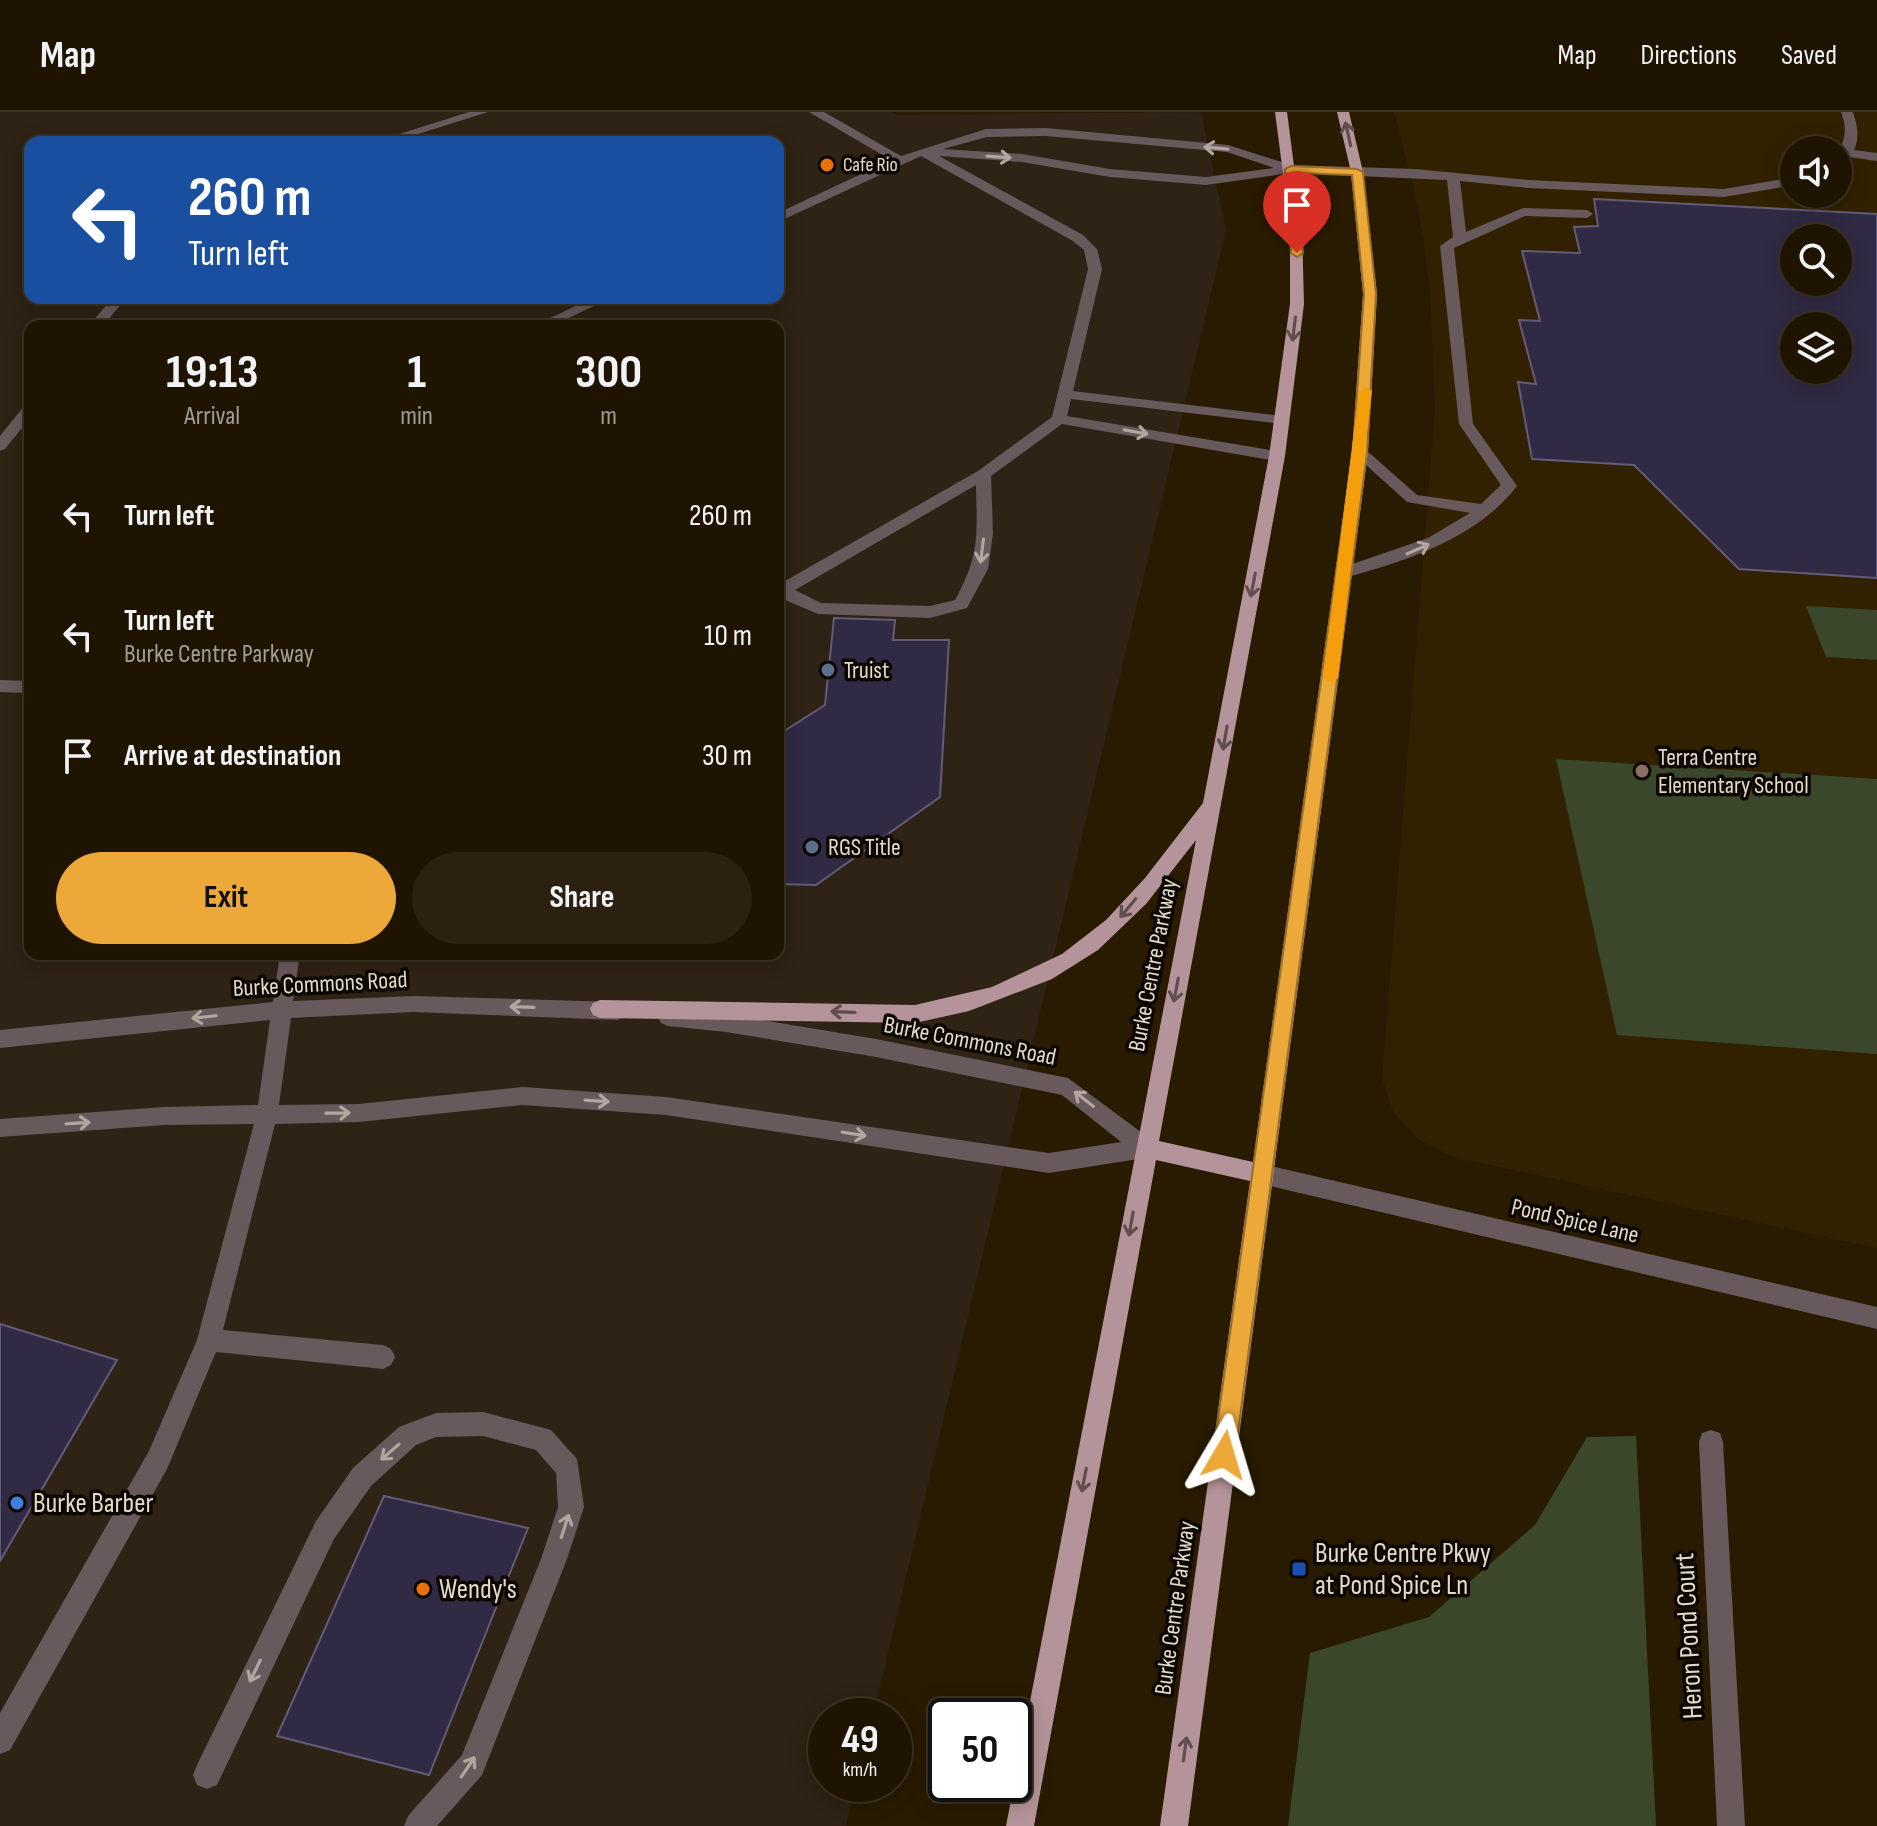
<!DOCTYPE html>
<html lang="en">
<head>
<meta charset="utf-8">
<style>
	:root { --surface:#1f1401; --page:#2c2110; --text:#f1f3f6; --muted:#a19e99; --line:#3c3323; --accent:#eca93a }
	body { margin:0; font-family:"Sofia Sans Condensed",sans-serif; background:var(--page); color:var(--text); height:100vh; display:flex; flex-direction:column; font-size:30px; white-space:nowrap }
	* { box-sizing:border-box; margin:0 }
	p { font-size:26px; color:var(--muted) }
	.icon { flex:none; width:44px; height:44px; fill:none; stroke:currentColor; stroke-width:2; stroke-linecap:round; stroke-linejoin:round }
	.map { position:relative; flex:1; overflow:hidden }
	.details { position:absolute; left:24px; top:208px; width:760px; height:640px; display:flex; flex-direction:column; background:var(--surface); border-radius:16px; box-shadow:0 4px 20px #0003,0 0 0 2px var(--line) }
	.details>* { flex:none }
	.hud { position:absolute; left:24px; top:24px; width:760px; height:168px; border-radius:16px; box-shadow:0 4px 20px #0003,0 0 0 2px var(--line); background:#1a4fa0; color:#fff; overflow:hidden }
	.buttons { position:absolute; left:1780px; top:24px; display:grid; gap:16px }
	.buttons a { display:grid; place-items:center; width:72px; height:72px; border-radius:50%; background:var(--surface); box-shadow:0 4px 20px #0003,0 0 0 2px var(--line); font-size:40px }
	.speed { position:absolute; left:808px; top:1586px; display:flex; gap:16px; font-size:40px; font-weight:700; text-align:center }
	.speed>* { display:grid; place-content:center; width:104px; height:104px; border-radius:50%; background:var(--surface); box-shadow:0 4px 20px #0003,0 0 0 2px var(--line); line-height:1 }
	.speed small { font-size:20px; font-weight:400 }
	.speed .limit { border:4px solid #111; border-radius:12px; background:#fff; color:#111 }
	.pin { position:absolute; display:grid; place-items:center; width:68px; height:68px; color:#fff; margin:-82px -34px; border-radius:50% 50% 50% 0; rotate:-45deg; box-shadow:0 0 8px #0007 }
	.pin .icon { rotate:45deg }
	.me { position:absolute; width:88px; margin:-44px; rotate:7deg; stroke-linejoin:round; filter:drop-shadow(0 0 6px #0008) }
	.turn { display:flex; align-items:center; gap:28px; height:168px; padding:0 32px; font-size:36px }
	.turn .icon { width:104px; height:104px; stroke-width:2.5 }
	.turn b { display:block; font-size:56px; line-height:68px }
	.eta { display:flex; justify-content:space-evenly; align-items:center; height:136px; text-align:center }
	.eta b { font-size:48px; font-weight:700; line-height:56px }
	.primary-button { display:flex; gap:16px; margin-top:auto; padding:16px 32px }
	.primary-button a { flex:1; height:92px; border-radius:48px; background:var(--accent); color:#111; font-size:32px; font-weight:700; line-height:92px; text-align:center }
	.primary-button a+a { background:var(--page); color:var(--text) }
	ul { padding:0; list-style:none }
	li { display:flex; align-items:center; gap:24px; height:120px; padding:0 32px }
	li div { flex:1 }
	li b { display:block; font-size:30px }
	li em { font-style:normal }
	header { display:flex; align-items:center; gap:48px; box-sizing:border-box; height:112px; padding:0 40px; background:var(--surface); border-bottom:2px solid var(--line) }
	header strong { font-size:38px }
	nav { display:flex; gap:44px; margin-inline-start:auto; font-size:28px }
	.map>svg:first-child { display:block }
</style>
</head>
<body>
<header>
<strong>Map</strong>
<nav><a>Map</a><a>Directions</a><a>Saved</a></nav>
</header>
<div class="map">
<svg width="1877" height="1714" viewBox="0 0 1877 1714">
	<rect width="100%" height="100%" fill="#291b01"/>
	<path fill="#2e2314" fill-rule="evenodd" d="M0 0H891L897 3 1201 0 1226 118 873 1604H826V1672H856L846 1714H0ZM30 30H778V186H30ZM30 214H778V842H30Z"/>
	<path fill="#322100" fill-rule="evenodd" d="M1394 0H1877V1136L1453 1045 1418 1027 1395 1002 1389 989 1382 966 1435 297 1430 178 1423 125 1414 76ZM1794 38H1838V82H1794ZM1794 126H1838V170H1794ZM1794 214H1838V258H1794Z"/>
	<g fill="#3b472a">
		<path d="M1806 494 1877 498V548L1826 545Z"/>
		<path d="M1556 647 1877 667V942L1617 923Z"/>
		<path d="M1636 1324 1656 1714H1288L1310 1541 1429 1505 1535 1413 1587 1325Z"/>
	</g>
	<g fill="#302a44" stroke="#625c79" stroke-width="2" fill-rule="evenodd">
		<path d="M1594 87 1877 102V466L1739 457 1634 353 1532 347 1518 270 1536 272 1519 208 1540 209 1522 139 1580 141 1574 115 1598 114ZM1794 126H1838V170H1794ZM1794 214H1838V258H1794Z"/>
		<path d="M834 506 895 508 893 528H949L940 685 816 773 778 772V623L825 593Z"/>
		<path d="M0 1212 117 1248 0 1449Z"/>
		<path d="M384 1384 528 1416 429 1663 277 1624Z"/>
	</g>
	<g fill="none" stroke-linecap="round" stroke-linejoin="round">
		<g fill="#68595c" fill-rule="evenodd">
			<path d="M469 0H488L393 30H374Z"/>
			<path d="M809 0H824L901 44 986 17 1046 16 1228 33 1291 53 1415 57 1528 68 1724 77 1794 65V73L1724 85 1528 76 1460 69 1466 120 1523 96 1587 98 1593 102 1587 106 1525 104 1454 136 1473 312 1517 374C1477 426 1407 449 1344 466L1336 461 1338 457 1428 426 1470 401 1407 390 1355 343V337H1365L1417 383 1481 392 1501 373 1459 312 1440 134 1453 125 1447 68 1291 61 1206 73 1110 65 1022 50 939 44 1083 123 1097 137 1102 157 1073 279 1282 304 1289 308 1282 312 1071 287 1067 304 1277 339 1285 344 1277 349 1062 312 991 364 993 422 988 457 967 496 930 506 818 502 778 485V473L978 359 1052 305 1088 157 1084 138 1073 129 921 44 778 110V101L891 48ZM1046 24 1227 40 1274 56 1206 65 1110 57 1022 42 943 37 987 25ZM976 373C977 423 980 443 955 488L930 494 821 491 795 478Z"/>
			<path d="M1841 0H1853C1857 13 1860 25 1854 38L1877 41V49L1849 45 1838 52C1838 30 1851 28 1841 0Z"/>
			<path d="M112 186H126L103 214H89Z"/>
			<path d="M592 186H610L552 214H534Z"/>
			<path d="M30 292V306L5 337 0 339V324L25 293Z"/>
			<path d="M0 568 30 569V581L0 580Z"/>
			<path d="M280 842H300L293 889 413 884 617 890 624 893 627 899 624 905 617 908 413 900 291 906 279 993 359 992 523 975 666 985 1049 1041 1121 1030 1062 983 876 945 726 920 668 914 661 911 658 905 661 899 668 896 726 902 876 927 1068 966 1153 1029 1156 1036 1153 1043 1145 1046 1049 1061 666 1003 523 993 359 1010 275 1012 223 1218 383 1233 391 1237 395 1245 391 1253 383 1257 216 1240 167 1357 10 1638 0 1642V1601L149 1339 197 1228 254 1012 164 1013 0 1025V1007L164 995 258 993 270 908 0 936V918L273 890Z"/>
			<path d="M1262 1052 1877 1195V1217L1262 1072 1254 1069 1251 1062 1254 1055Z"/>
			<path d="M483 1300 551 1318 577 1347 584 1395 567 1447 482 1663 437 1714H404L408 1704 462 1643 541 1447 558 1395 556 1361 536 1338 483 1324 436 1325 416 1333 371 1374 334 1427 217 1673 207 1677 197 1673 193 1663 197 1653 316 1409 353 1356 399 1315 436 1301Z"/>
			<path d="M1711 1318 1720 1321 1723 1330 1745 1714H1717L1699 1330 1702 1321Z"/>
		</g>
		<path fill="#b4949a" fill-rule="evenodd" d="M1275 0H1287L1302 116 1304 192 1285 344 1159 1029 1253 1050 1352 340 1363 182 1351 60 1337 0H1349L1363 60 1377 182 1368 340 1188 1714H1160L1250 1069 1156 1048 1034 1714H1006L1196 728 1146 792 1098 838 1052 867 969 899 915 911 600 906 593 903 590 897 593 891 600 888 915 893 992 875 1062 842 1106 808 1145 766 1203 691 1269 344 1290 192V116Z"/>
	</g>
	<defs><path id="oneway-shaft" d="M-6 0H5M1.5-3L5.5 0L1.5 3" fill="none" stroke-width="1.6" stroke-linecap="round" stroke-linejoin="round" transform="scale(2)"/></defs>
	<g stroke="#604e4e">
		<use href="#oneway-shaft" transform="translate(1348 22) rotate(-103)"/>
		<use href="#oneway-shaft" transform="translate(1294 217) rotate(97)"/>
		<use href="#oneway-shaft" transform="translate(1253 473) rotate(101)"/>
		<use href="#oneway-shaft" transform="translate(1225 626) rotate(100)"/>
		<use href="#oneway-shaft" transform="translate(1128 796) rotate(130)"/>
		<use href="#oneway-shaft" transform="translate(1176 878) rotate(101)"/>
		<use href="#oneway-shaft" transform="translate(843 900) rotate(-178)"/>
		<use href="#oneway-shaft" transform="translate(1131 1112) rotate(100)"/>
		<use href="#oneway-shaft" transform="translate(1084 1368) rotate(101)"/>
		<use href="#oneway-shaft" transform="translate(1185 1637) rotate(-82)"/>
	</g>
	<g stroke="#b2a69e">
		<use href="#oneway-shaft" transform="translate(1216 36) rotate(-175)"/>
		<use href="#oneway-shaft" transform="translate(999 45) rotate(4)"/>
		<use href="#oneway-shaft" transform="translate(1136 320) rotate(10)"/>
		<use href="#oneway-shaft" transform="translate(1418 437) rotate(-24)"/>
		<use href="#oneway-shaft" transform="translate(982 439) rotate(97)"/>
		<use href="#oneway-shaft" transform="translate(522 895) rotate(-178)"/>
		<use href="#oneway-shaft" transform="translate(204 905) rotate(174)"/>
		<use href="#oneway-shaft" transform="translate(1084 987) rotate(-142)"/>
		<use href="#oneway-shaft" transform="translate(597 989) rotate(4)"/>
		<use href="#oneway-shaft" transform="translate(338 1001) rotate(-1)"/>
		<use href="#oneway-shaft" transform="translate(78 1011) rotate(-4)"/>
		<use href="#oneway-shaft" transform="translate(854 1022) rotate(9)"/>
		<use href="#oneway-shaft" transform="translate(390 1340) rotate(139)"/>
		<use href="#oneway-shaft" transform="translate(565 1414) rotate(-72)"/>
		<use href="#oneway-shaft" transform="translate(255 1559) rotate(116)"/>
		<use href="#oneway-shaft" transform="translate(468 1655) rotate(-56)"/>
	</g>
	<path fill="#eca93a" stroke="#996e26" stroke-width="2" d="M1291 54 1357 57 1363 60 1376 182 1367 340 1235 1343 1232 1351 1224 1354 1216 1351 1213 1343 1353 340 1364 182 1352 63 1297 61 1303 141 1297 145 1291 141 1285 57Z"/>
	<path fill="#f59e0b" d="M1365 275 1372 279 1338 566 1331 571 1323 566 1359 279Z"/>
	<g fill="#e8710a" stroke="#0d0701" stroke-width="3">
		<circle cx="827" cy="53" r="8"/>
		<circle cx="423" cy="1477" r="8"/>
	</g>
	<g fill="#5c6f8a" stroke="#0d0701" stroke-width="3">
		<circle cx="828" cy="558" r="8"/>
		<circle cx="812" cy="735" r="8"/>
	</g>
	<circle fill="#8d6e63" stroke="#0d0701" stroke-width="3" cx="1642" cy="659" r="8"/>
	<circle fill="#3f7fe0" stroke="#0d0701" stroke-width="3" cx="17" cy="1391" r="8"/>
	<rect fill="#1a4fb4" stroke="#0d0701" stroke-width="3" x="1291" y="1449" width="16" height="16" rx="4"/>
	<g text-anchor="middle" dominant-baseline="central" stroke-width="7" stroke-linejoin="round" paint-order="stroke">
		<g font-size="20" fill="#e3daca" stroke="#0d0701" text-anchor="start">
			<text x="843" y="53">Cafe Rio</text>
		</g>
		<g font-size="24" fill="#e3daca" stroke="#0d0701" text-anchor="start">
			<text x="844" y="558">Truist</text>
			<text x="1658" y="645">Terra Centre<tspan x="1658" dy="28">Elementary School</tspan></text>
			<text x="828" y="735">RGS Title</text>
		</g>
		<g font-size="24" fill="#e3daca" stroke="#0d0701">
			<text transform="translate(1153 853) rotate(-79)">Burke Centre Parkway</text>
			<text transform="translate(320 872) rotate(-3)">Burke Commons Road</text>
			<text transform="translate(970 929) rotate(11)">Burke Commons Road</text>
			<text transform="translate(1575 1109) rotate(13)">Pond Spice Lane</text>
			<text transform="translate(1175 1496) rotate(-82)">Burke Centre Parkway</text>
		</g>
		<g font-size="28" fill="#e3daca" stroke="#0d0701" text-anchor="start">
			<text x="33" y="1391">Burke Barber</text>
			<text x="1315" y="1441">Burke Centre Pkwy<tspan x="1315" dy="32">at Pond Spice Ln</tspan></text>
			<text x="439" y="1477">Wendy's</text>
		</g>
		<g font-size="28" fill="#e3daca" stroke="#0d0701">
			<text transform="translate(1689 1524) rotate(-93)">Heron Pond Court</text>
		</g>
	</g>
</svg>
<div class="buttons">
<a><svg class="icon" aria-label="sound" viewBox="0 0 24 24"><path d="M4 9h4l5-4v14l-5-4H4zM17 9q2 3 0 6"/></svg></a>
<a><svg class="icon" aria-label="search" viewBox="0 0 24 24"><circle cx="10" cy="10" r="6"/><path d="M15 15l6 6"/></svg></a>
<a><svg class="icon" aria-label="layers" viewBox="0 0 24 24"><path d="M12 4l9 5-9 5-9-5zM3 14l9 5 9-5"/></svg></a>
</div>
<div class="speed"><div>49<small>km/h</small></div><div class="limit">50</div></div>
<div class="pin" style="left:1297px;top:141px;background:#d93025"><svg class="icon" aria-label="arrive" viewBox="0 0 24 24"><path d="M6 21V4h12l-3 4 3 4H6"/></svg></div>
<svg class="me" style="left:1224px;top:1343px" viewBox="-20 -20 40 40"><path d="M0-17L14 15 0 8-14 15z" fill="#eca93a" stroke="#fff" stroke-width="4"/></svg>
<div class="hud">
<div class="turn"><svg class="icon" aria-label="left" viewBox="0 0 24 24"><path d="M17 20v-9H6M10 6l-5 5 5 5"/></svg><div><b>260 m</b>Turn left</div></div>
</div>
<section class="details">
<div class="eta">
<div><b>19:13</b><p>Arrival</p></div>
<div><b>1</b><p>min</p></div>
<div><b>300</b><p>m</p></div>
</div>
<ul>
<li><svg class="icon" aria-label="left" viewBox="0 0 24 24"><path d="M17 20v-9H6M10 6l-5 5 5 5"/></svg><div><b>Turn left</b></div><em>260 m</em></li>
<li><svg class="icon" aria-label="left" viewBox="0 0 24 24"><path d="M17 20v-9H6M10 6l-5 5 5 5"/></svg><div><b>Turn left</b><p>Burke Centre Parkway</p></div><em>10 m</em></li>
<li><svg class="icon" aria-label="arrive" viewBox="0 0 24 24"><path d="M6 21V4h12l-3 4 3 4H6"/></svg><div><b>Arrive at destination</b></div><em>30 m</em></li>
</ul>
<div class="primary-button"><a>Exit</a><a>Share</a></div>
</section>
</div>
</body>
</html>
